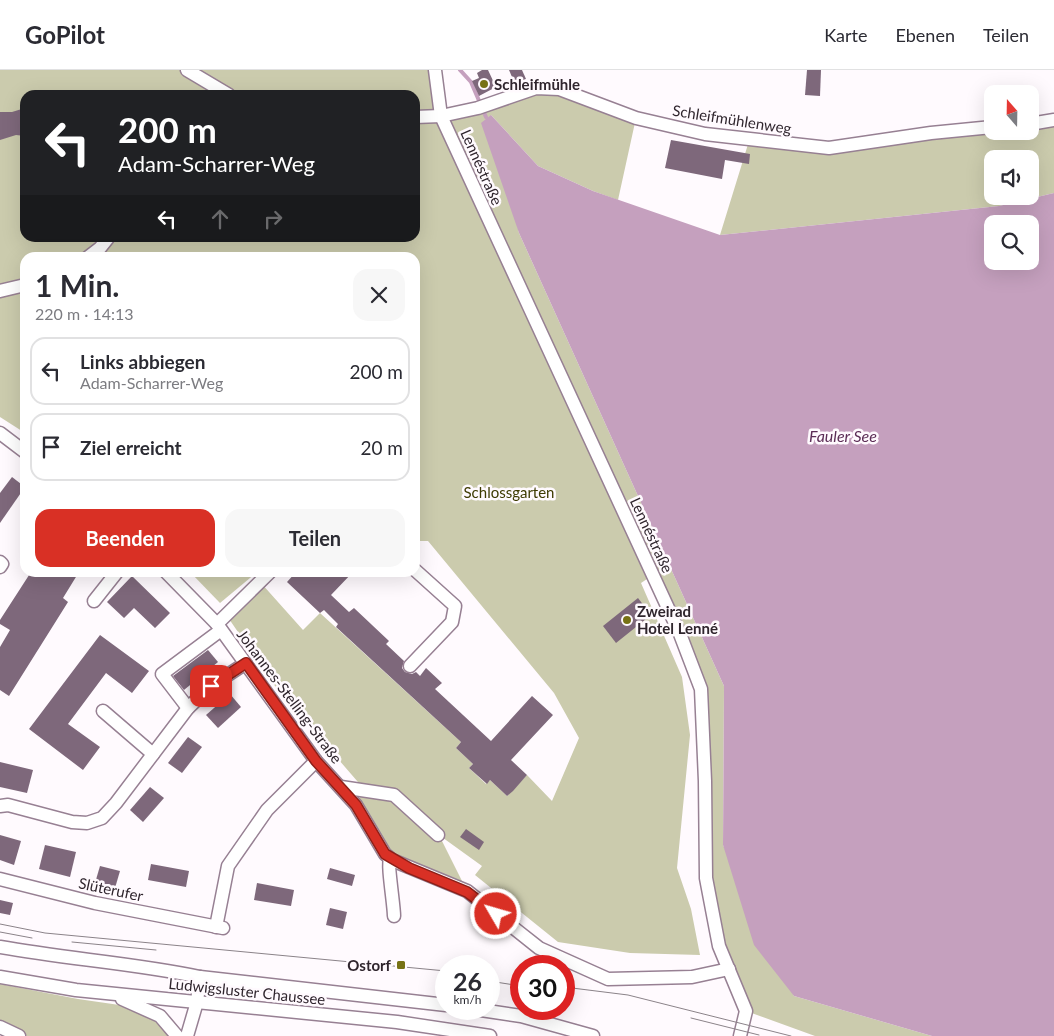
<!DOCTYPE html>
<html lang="de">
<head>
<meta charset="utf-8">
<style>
	:root { --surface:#fff; --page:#f7f7f7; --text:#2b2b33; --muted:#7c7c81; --line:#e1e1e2; --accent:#d93025 }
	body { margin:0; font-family:Lato,sans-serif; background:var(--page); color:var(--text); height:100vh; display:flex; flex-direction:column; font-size:19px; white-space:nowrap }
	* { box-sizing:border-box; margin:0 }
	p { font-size:16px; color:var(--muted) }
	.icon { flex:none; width:28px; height:28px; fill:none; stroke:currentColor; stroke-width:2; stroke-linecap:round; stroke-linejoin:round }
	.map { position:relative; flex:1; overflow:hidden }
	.details { position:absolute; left:20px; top:182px; width:400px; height:325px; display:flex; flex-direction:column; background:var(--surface); border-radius:15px; box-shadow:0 5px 20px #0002 }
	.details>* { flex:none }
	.top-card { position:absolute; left:20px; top:20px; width:400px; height:152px; border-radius:15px; box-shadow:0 5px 20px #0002; background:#202124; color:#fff; overflow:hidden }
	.needle { width:32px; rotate:340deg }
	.buttons { position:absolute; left:984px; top:15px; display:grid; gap:10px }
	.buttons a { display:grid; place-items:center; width:55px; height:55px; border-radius:10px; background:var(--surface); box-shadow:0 5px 20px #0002; font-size:25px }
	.speed { position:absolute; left:435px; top:885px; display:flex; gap:10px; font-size:25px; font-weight:700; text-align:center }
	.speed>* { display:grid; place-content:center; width:65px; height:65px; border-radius:50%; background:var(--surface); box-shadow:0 5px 20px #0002; line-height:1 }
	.speed small { font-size:12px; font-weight:400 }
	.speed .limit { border:8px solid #d22; background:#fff; color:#111 }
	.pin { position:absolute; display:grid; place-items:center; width:42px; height:42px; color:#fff; margin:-21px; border-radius:10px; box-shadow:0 2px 8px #0006 }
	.me { position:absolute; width:55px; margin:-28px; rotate:308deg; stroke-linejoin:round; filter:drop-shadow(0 0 4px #0008) }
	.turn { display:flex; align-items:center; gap:18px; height:105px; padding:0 15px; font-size:22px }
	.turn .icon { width:65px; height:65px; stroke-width:2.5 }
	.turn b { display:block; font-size:35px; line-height:42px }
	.lanes { display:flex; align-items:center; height:48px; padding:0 15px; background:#0003; justify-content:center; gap:25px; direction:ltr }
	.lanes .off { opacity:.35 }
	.round { display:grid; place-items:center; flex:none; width:52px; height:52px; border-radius:15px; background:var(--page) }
	.summary { display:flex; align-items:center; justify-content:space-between; height:85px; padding:0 15px }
	h1 { font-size:30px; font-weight:700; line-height:38px }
	.button { display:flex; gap:10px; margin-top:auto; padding:10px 15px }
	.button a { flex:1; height:58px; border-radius:15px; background:var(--accent); color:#fff; font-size:20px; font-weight:700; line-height:58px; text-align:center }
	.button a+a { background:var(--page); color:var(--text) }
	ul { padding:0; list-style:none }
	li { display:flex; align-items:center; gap:15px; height:68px; margin:0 10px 8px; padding:0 5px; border:2px solid var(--line); border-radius:15px }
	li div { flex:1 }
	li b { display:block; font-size:19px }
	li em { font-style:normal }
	header { display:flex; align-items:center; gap:30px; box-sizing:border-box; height:70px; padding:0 25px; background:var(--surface); border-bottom:1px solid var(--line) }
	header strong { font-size:24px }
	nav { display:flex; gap:28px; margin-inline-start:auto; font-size:18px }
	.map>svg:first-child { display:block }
</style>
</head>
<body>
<header>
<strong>GoPilot</strong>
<nav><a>Karte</a><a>Ebenen</a><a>Teilen</a></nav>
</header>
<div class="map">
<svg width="1054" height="966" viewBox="0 0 1054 966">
	<rect width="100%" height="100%" fill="#fffafe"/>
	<g fill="#cbcbad" fill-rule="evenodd">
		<path d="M0 0H436L441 46 559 19 636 48 618 130 593 121 538 96 491 45 519 163 724 616 723 775 794 926 932 966H815L746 941 706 808 700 619 650 507 641 513 682 607 690 665 677 798 691 839 700 885 630 883 558 872 475 805 482 796 439 765 467 821 409 798 380 773 356 735 364 719 275 616 227 546 261 513 303 560 320 543 461 672 456 678 473 694 469 698 486 714 490 710 507 726 527 705 552 731 579 668 554 623 428 471H415V188H25V363L0 347ZM25 25H415V168H25Z"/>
		<path d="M1054 50V123L999 136 720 165 749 71 829 78 992 61H1030V54ZM992 89H1030V126H992Z"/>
		<path d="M191 503H256L220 533Z"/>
		<path d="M0 914 78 929 147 939 177 966H27L0 954Z"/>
	</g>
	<path fill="#c5a0be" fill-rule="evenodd" d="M491 45 538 96 593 121 720 165 999 136 1054 123V966H932L794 926 754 875 723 775 724 616 519 163 481 53ZM992 154H1030V191H992Z"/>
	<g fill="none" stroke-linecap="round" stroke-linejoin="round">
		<path stroke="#c5a0be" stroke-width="4" d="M460 0 471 12 486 47"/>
	</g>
	<g fill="#7e687b">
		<path d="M482 0H488L496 17 479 26 472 11 479 8 477 3Z"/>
		<path d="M509 0H522L526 9 515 14Z"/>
		<path d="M807 0H821L820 26 805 25Z"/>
		<path d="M25 38V66L16 65 0 70V42H12Z"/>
		<path d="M671 70 750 84 749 94 725 90 722 109 665 98Z"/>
		<path d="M12 407 25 417 0 453V423Z"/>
		<path d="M31 502H79L63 528 68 532 9 626 0 620V577L10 560 0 554V550Z"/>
		<path d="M296 502H353L331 525 349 542 354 538 389 571 386 574 404 591 402 598 405 602 412 604 416 602 420 606 426 598 442 613 435 619 491 671 532 626 553 645 511 690 527 705 513 721 507 726 490 710 487 714 469 698 473 694 456 678 461 672 336 557 338 554 324 540 320 543 287 512Z"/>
		<path d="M132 506 170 543 155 558 134 538 124 548 107 532Z"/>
		<path d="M638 528 651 545 616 573 603 556Z"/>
		<path d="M100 565 149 601 132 623 106 603 68 654 100 677 83 700 29 659Z"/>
		<path d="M208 580 218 592 184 620 173 606Z"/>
		<path d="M230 624 241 637 218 658 206 645Z"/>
		<path d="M188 667 202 677 182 703 168 693Z"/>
		<path d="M0 692 33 700 27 723 0 717Z"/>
		<path d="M150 717 164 728 143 752 130 740Z"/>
		<path d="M466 759 484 772 479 780 460 767Z"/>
		<path d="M0 765 21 771 14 795 0 790Z"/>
		<path d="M45 775 76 782 70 807 39 799Z"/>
		<path d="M151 794 189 801 186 817 148 810Z"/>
		<path d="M100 796 120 801 115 818 95 813Z"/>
		<path d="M330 798 355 805 352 816 327 809Z"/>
		<path d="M257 813 294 820 291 836 254 830Z"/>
		<path d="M0 830 13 833 10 845 0 843Z"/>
		<path d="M330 838 347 842 343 859 326 855Z"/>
	</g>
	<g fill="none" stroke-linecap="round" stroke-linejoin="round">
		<defs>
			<g id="minor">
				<path d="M187 0 229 25"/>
				<path d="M435 0 441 46 680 564 701 619 705 711 706 808 719 876 746 941 740 966"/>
				<path d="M415 47 441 46 478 38 536 18 559 19 636 48 705 64 829 78 931 63 992 57"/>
				<path d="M1030 54 1054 50"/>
				<path d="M87 188 100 178 108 168"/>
				<path d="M0 221 25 215"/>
				<path d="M0 363 25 382"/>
				<path d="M0 492 2 494 0 497"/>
				<path d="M166 502 217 554 316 691 356 735 385 784 392 790 467 821 539 878 608 909 692 907 729 899"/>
				<path d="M94 531 117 502"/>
				<path d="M217 554 270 502"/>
				<path d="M410 596 452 552 455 536 415 500"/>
				<path d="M188 638 162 604 221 560"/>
				<path d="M103 641 153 684"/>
				<path d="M341 717 394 725 438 765"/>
				<path d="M0 736 8 735 72 752 87 753 102 748 116 733 188 638 211 616 246 593"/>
				<path d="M390 789C387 794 394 835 394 846"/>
				<path d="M0 809 95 833 223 858"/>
				<path d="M216 857 228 796 267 740 316 691"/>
				<path d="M0 877C66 889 134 893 200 907L446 935"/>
				<path d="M0 907 76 920 397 952 490 966"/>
				<path d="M122 929 160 946 177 966"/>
				<path d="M474 939 521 946 593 966"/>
				<path d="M0 957 19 966"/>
				<path d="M187 966 197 932 200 907"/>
			</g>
		</defs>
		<use href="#minor" stroke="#978093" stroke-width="15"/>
		<use href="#minor" stroke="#fff" stroke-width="12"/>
		<g stroke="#8b8389" stroke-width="1">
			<path d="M0 854 45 863 446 901"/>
			<path d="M0 862 32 868"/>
			<path d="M72 872 156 880"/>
			<path d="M489 911 521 916"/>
			<path d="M564 917 628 925 791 966"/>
			<path d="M691 948 759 965"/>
		</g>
	</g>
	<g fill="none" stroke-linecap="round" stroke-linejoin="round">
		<defs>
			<path id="route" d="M211 616 246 593 316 691 356 735 385 784 409 798 467 822 496 844"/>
		</defs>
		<use href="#route" stroke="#8d1f18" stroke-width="12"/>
		<use href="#route" stroke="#d93025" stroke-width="9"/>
	</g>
	<g fill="#777215" stroke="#fffafe" stroke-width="2">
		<circle cx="484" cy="14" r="5"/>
		<circle cx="627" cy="550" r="5"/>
		<rect x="396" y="890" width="10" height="10" rx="2.5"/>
	</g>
	<g text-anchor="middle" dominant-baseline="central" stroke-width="5" stroke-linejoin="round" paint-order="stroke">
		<g font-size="15" font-weight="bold" fill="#2f252d" stroke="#fffafe" text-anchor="start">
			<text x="494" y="14">Schleifmühle</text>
			<text x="637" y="541">Zweirad<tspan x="637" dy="17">Hotel Lenné</tspan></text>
			<text x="391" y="895" text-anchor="end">Ostorf</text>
		</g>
		<g font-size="15" fill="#2f252d" stroke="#fffafe">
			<text transform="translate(732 49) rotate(9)">Schleifmühlenweg</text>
			<text transform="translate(482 97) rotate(66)">Lennéstraße</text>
			<text transform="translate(652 465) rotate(65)">Lennéstraße</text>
			<text transform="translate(290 626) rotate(53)">Johannes-Stelling-Straße</text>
			<text transform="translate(111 819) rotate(12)">Slüterufer</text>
			<text transform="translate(247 921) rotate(6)">Ludwigsluster Chaussee</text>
		</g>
		<g font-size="15" fill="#3e3b02" stroke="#fffafe">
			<text x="509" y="422">Schlossgarten</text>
		</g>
		<g font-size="16" font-style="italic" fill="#5c2d56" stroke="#fffafe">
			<text x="843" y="365">Fauler See</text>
		</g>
	</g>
</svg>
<div class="buttons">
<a><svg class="needle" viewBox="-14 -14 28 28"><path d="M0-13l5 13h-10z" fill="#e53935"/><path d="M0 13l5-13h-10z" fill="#7c7c81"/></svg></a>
<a><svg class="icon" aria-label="sound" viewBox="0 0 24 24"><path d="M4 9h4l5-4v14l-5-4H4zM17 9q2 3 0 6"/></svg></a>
<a><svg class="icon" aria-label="search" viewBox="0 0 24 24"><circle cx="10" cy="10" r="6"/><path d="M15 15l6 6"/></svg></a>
</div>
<div class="speed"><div>26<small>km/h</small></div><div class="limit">30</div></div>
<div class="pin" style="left:211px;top:616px;background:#d93025"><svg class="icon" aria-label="arrive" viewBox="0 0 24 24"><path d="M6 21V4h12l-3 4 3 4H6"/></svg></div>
<svg class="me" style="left:496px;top:844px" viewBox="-20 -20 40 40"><circle r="17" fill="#d93025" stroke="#fff" stroke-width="3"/><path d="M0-11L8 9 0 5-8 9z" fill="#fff"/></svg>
<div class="top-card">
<div class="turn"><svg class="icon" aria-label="left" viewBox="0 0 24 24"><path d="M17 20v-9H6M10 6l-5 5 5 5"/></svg><div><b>200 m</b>Adam-Scharrer-Weg</div></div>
<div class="lanes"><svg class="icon" aria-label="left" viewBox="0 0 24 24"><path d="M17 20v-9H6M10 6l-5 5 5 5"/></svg><svg class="icon off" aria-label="ahead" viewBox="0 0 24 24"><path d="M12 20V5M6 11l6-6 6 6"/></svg><svg class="icon off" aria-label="right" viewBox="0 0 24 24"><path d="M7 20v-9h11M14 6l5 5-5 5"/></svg></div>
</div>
<section class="details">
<div class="summary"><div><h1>1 Min.</h1><p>220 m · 14:13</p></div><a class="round"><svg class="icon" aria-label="close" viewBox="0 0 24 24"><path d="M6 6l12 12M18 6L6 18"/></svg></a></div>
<ul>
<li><svg class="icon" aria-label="left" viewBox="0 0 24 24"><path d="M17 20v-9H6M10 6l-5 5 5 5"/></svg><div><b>Links abbiegen</b><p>Adam-Scharrer-Weg</p></div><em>200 m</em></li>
<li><svg class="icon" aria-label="arrive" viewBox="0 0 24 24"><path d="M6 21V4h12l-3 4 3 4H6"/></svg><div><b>Ziel erreicht</b></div><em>20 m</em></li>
</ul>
<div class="button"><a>Beenden</a><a>Teilen</a></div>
</section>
</div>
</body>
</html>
